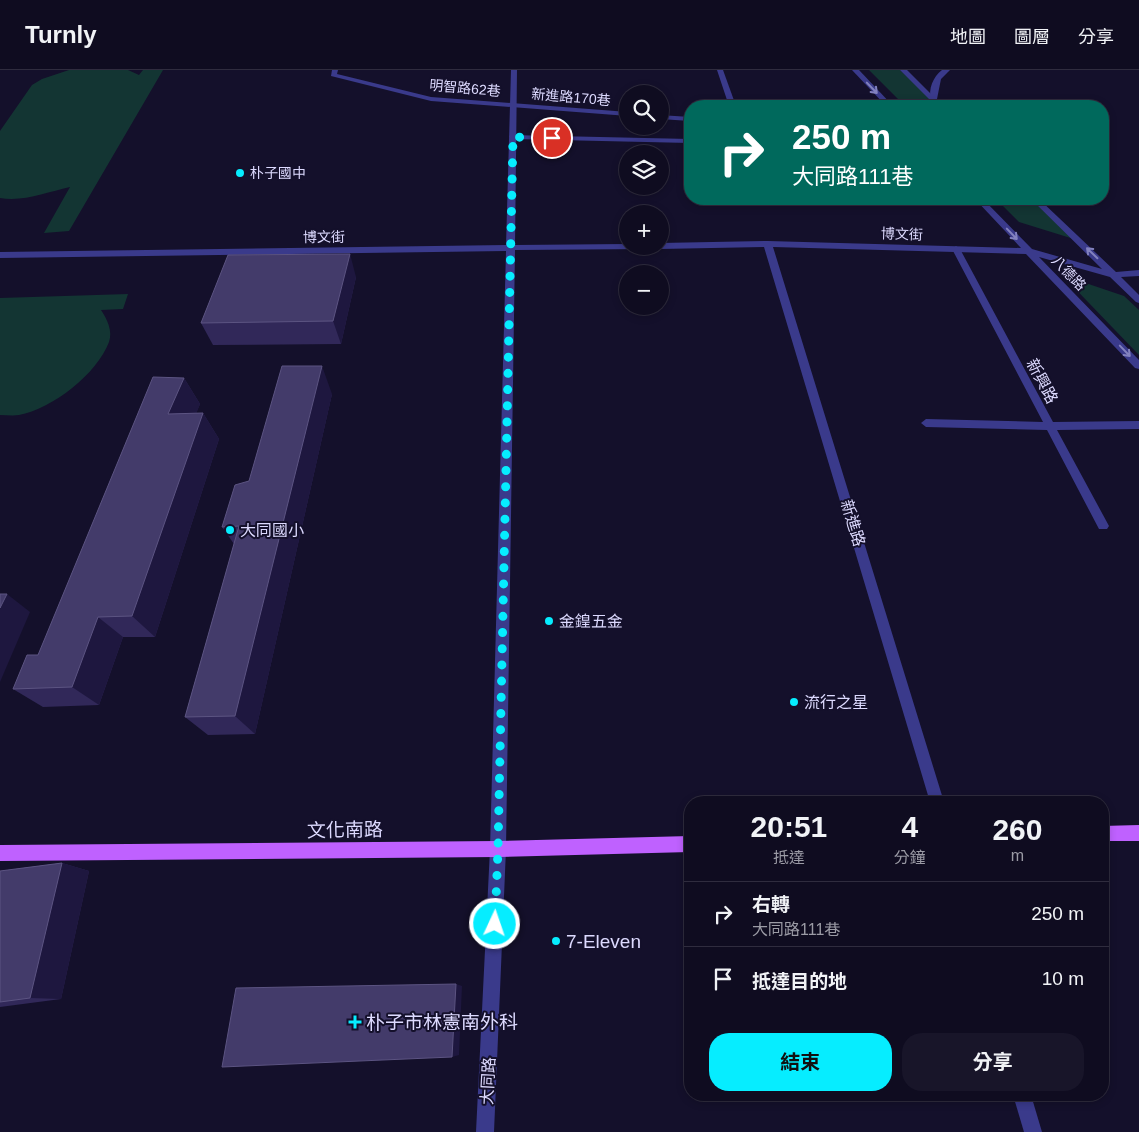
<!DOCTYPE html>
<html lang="zh-TW">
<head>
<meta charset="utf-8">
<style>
	:root { --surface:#0f0c20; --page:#181529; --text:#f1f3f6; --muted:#9b9ba5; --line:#2f2c3e; --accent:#06edff }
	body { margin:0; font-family:Arial,"Noto Sans TC",sans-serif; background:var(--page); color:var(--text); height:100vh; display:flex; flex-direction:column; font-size:19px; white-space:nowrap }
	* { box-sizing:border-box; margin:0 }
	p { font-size:16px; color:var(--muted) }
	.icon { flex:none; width:28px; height:28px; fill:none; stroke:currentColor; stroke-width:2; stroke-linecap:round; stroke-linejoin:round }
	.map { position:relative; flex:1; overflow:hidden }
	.side { position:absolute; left:684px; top:726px; width:425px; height:305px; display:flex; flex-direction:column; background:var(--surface); border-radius:20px; box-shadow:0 2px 8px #0003,0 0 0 1px var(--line) }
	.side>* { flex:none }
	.top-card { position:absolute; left:684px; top:30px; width:425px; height:105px; border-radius:20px; box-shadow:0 2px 8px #0003,0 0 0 1px var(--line); background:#00695c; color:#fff; overflow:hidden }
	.fabs { position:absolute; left:619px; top:15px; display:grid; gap:10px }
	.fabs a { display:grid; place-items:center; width:50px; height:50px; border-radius:50%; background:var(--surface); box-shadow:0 2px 8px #0003,0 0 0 1px var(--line); font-size:25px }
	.pin { position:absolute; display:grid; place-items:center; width:42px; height:42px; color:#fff; margin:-21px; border:2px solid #fff; border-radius:50%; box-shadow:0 1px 5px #0007 }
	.me { position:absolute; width:55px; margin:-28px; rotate:3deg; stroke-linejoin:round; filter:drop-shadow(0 0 4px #0008) }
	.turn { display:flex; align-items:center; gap:18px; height:105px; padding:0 25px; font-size:22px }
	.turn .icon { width:65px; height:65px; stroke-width:2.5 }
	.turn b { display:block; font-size:35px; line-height:42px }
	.eta { display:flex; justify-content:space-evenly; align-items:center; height:85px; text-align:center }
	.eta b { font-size:30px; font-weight:700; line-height:35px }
	.cta { display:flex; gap:10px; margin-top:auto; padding:10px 25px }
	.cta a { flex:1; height:58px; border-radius:20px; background:var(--accent); color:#111; font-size:20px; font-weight:700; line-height:58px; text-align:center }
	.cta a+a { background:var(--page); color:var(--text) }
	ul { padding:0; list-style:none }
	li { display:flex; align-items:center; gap:15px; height:65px; padding:0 25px; border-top:1px solid var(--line) }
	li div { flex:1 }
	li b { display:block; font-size:19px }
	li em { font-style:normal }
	header { display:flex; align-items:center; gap:30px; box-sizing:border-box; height:70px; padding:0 25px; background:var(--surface); border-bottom:1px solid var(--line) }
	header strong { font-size:24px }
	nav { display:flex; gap:28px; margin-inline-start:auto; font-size:18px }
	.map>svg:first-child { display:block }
</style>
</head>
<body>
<header>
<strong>Turnly</strong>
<nav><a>地圖</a><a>圖層</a><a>分享</a></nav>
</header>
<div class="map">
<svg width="1139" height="1062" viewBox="0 0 1139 1062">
	<rect width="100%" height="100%" fill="#14102b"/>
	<g fill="#133533">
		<path d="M69 0H128L139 5 143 0H163L69 161 44 163 70 117C47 122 24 132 0 128V61L32 15 42 9Z"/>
		<path d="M869 0H900L938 36H905Z"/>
		<path d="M996 129H1033L1077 170 1019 152Z"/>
		<path d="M1062 205 1124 226 1139 240V285Z"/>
		<path d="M128 224 123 239 101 240C107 249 113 261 109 272 97 304 52 339 19 345 13 346 6 345 0 345V228Z"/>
	</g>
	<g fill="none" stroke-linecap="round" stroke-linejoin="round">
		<g fill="#3a3a8b" fill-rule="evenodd">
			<path d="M332 0H338L337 4 431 27 628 42V46L431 31 331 6Z"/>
			<path d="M717 0H723L736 36H729Z"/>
			<path d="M950 0 941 9 937 29 931 30C928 19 933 7 942 0Z"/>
			<path d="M660 45 690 47V51L660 49Z"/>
			<path d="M510 65 690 69V73L513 69 509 67Z"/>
			<path d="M956 176 960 179 1053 352 1139 351V359L1057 360 1109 456 1107 459H1099L1047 360 926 357 921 353 926 349 1043 352 952 179Z"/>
		</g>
		<g fill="#3a3a8b" fill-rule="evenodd">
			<path d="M511 0H517L515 175 628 174V176H653L649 179 515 180 506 779 494 1062H476L490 779 506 181 0 188V182L506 175Z"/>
			<path d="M852 0H859L893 36H886Z"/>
			<path d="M900 0H907L943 36H936Z"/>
			<path d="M975 129H983L1032 179 1102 199 1031 129H1039L1116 202 1139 200V206L1121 207 1139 225V233L1136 232 1110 207 1039 187 1139 290V299L1135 298 1026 184 773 177 944 732H930L764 177 660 179 656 176H660V173L768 171 1021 178Z"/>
			<path d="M1013 1025H1031L1042 1062H1024Z"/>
		</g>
		<g fill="#bf61ff" fill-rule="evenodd">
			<path d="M1139 755V771H1102V756Z"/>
			<path d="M690 766V782L498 787 0 791V775L498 771Z"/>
		</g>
	</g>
	<g fill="#312859">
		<path d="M356 207 341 274 213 275 201 253Z"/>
		<path d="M184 308 200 334 196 343H203L219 369 155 567H123L99 635 43 637 13 619 38 585Z"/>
		<path d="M332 324 255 664 208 665 185 647 234 474 222 457Z"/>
		<path d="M62 793 89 801 61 929 0 937V801Z"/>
	</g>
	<g fill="#1e173f">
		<path d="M350 184 356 207 341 274 333 251Z"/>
		<path d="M322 296 332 324 255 664 235 646Z"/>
		<path d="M184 308 200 334 186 370 168 344Z"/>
		<path d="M203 343 219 369 155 567 132 546Z"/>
		<path d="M7 524 30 542 0 612V538Z"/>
		<path d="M98 547 123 567 99 635 72 617Z"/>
		<path d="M62 793 89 801 61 929 30 928Z"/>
		<path d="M456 914 462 916 459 985 452 987Z"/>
	</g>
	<g fill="#433b6a" stroke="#5c5482">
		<path d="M350 184 333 251 201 253 228 185Z"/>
		<path d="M282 296H322L235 646 185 647 239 456 222 457 235 415 249 411Z"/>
		<path d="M153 307 184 308 168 344 203 343 132 546 98 547 72 617 13 619 27 585H38Z"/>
		<path d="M0 524H7L0 538Z"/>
		<path d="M62 793 30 928 0 932V801Z"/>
		<path d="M456 914 452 987 222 997 236 918Z"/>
	</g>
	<defs><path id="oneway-shaft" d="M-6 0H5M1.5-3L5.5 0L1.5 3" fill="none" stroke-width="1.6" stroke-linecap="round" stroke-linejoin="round" transform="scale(1.25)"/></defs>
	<g stroke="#8382bf">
		<use href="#oneway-shaft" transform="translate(872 18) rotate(46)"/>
		<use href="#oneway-shaft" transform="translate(1012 164) rotate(46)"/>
		<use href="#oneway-shaft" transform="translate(1092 183) rotate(-136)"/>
		<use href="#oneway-shaft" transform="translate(1125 281) rotate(46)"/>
	</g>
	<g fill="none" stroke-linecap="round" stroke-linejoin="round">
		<path stroke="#06edff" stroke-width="9" stroke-dasharray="0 16.2" d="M495 854 498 779 513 67 552 68"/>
	</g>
	<g fill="#06edff" stroke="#14102b" stroke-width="2">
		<circle cx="240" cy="103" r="5"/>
		<circle cx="230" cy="460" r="5"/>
		<circle cx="549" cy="551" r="5"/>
		<circle cx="794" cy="632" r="5"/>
		<circle cx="556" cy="871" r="5"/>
		<path d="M352.5 944.5h5v5h5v5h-5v5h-5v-5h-5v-5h5z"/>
	</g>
	<g text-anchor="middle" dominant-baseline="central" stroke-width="4" stroke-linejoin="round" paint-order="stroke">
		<g font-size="14" fill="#dddaff" stroke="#14102b">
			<text transform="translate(465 18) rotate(5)">明智路62巷</text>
			<text transform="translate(571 27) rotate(5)">新進路170巷</text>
			<text transform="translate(902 164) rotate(2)">博文街</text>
			<text transform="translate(324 167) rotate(-1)">博文街</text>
			<text transform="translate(1069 203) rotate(46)">八德路</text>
		</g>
		<g font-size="14" fill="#dddaff" stroke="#14102b" text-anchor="start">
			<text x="250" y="103">朴子國中</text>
		</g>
		<g font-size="16" fill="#dddaff" stroke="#14102b">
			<text transform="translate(1042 311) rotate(62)">新興路</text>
			<text transform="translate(853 453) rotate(73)">新進路</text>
			<text transform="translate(488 1011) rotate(-87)">大同路</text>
		</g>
		<g font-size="16" fill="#dddaff" stroke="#14102b" text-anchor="start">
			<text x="240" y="460">大同國小</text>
			<text x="559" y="551">金鍠五金</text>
			<text x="804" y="632">流行之星</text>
		</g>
		<g font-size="19" fill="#dddaff" stroke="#14102b">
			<text transform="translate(345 760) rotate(-1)">文化南路</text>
		</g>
		<g font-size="19" fill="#dddaff" stroke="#14102b" text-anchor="start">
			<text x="566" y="871">7-Eleven</text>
			<text x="366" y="952">朴子市林憲南外科</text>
		</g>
	</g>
</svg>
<div class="fabs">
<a><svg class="icon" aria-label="search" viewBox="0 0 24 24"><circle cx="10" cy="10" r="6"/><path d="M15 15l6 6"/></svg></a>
<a><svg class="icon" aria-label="layers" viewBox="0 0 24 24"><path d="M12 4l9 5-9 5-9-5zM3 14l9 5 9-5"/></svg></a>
<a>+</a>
<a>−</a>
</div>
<div class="pin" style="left:552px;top:68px;background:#d93025"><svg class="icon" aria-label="arrive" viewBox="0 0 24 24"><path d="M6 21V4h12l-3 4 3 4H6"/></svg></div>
<svg class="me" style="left:495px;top:854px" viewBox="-20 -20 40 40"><circle r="17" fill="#06edff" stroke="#fff" stroke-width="3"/><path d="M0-11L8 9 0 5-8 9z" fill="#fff"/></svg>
<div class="top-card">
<div class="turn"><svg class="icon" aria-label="right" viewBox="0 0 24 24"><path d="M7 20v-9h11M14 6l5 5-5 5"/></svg><div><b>250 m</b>大同路111巷</div></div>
</div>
<section class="side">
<div class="eta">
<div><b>20:51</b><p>抵達</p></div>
<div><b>4</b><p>分鐘</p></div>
<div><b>260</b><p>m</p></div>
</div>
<ul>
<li><svg class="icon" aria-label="right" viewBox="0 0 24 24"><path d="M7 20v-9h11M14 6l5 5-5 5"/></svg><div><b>右轉</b><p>大同路111巷</p></div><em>250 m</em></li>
<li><svg class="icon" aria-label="arrive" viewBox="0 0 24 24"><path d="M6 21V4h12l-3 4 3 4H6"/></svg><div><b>抵達目的地</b></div><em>10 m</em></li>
</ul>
<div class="cta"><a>結束</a><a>分享</a></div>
</section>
</div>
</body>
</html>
